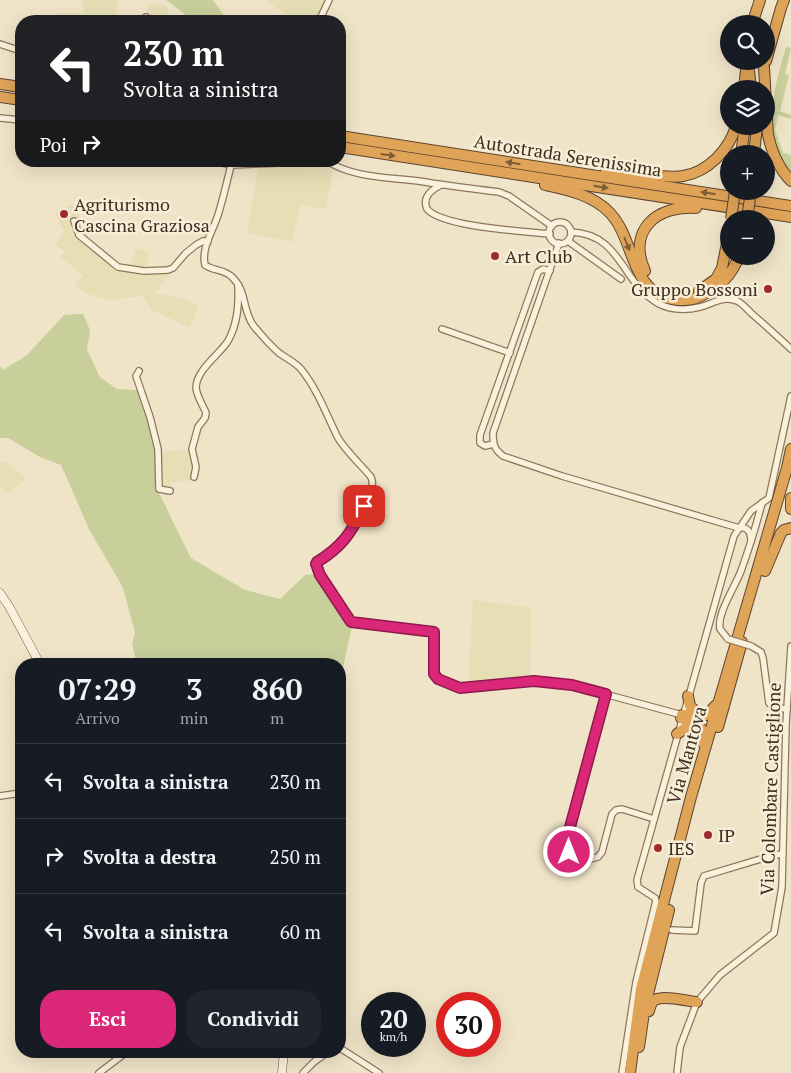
<!DOCTYPE html>
<html lang="it">
<head>
<meta charset="utf-8">
<style>
	:root { --surface:#171b24; --page:#20242c; --text:#f1f3f6; --muted:#9ea1a6; --line:#363941; --accent:#db2777 }
	body { margin:0; font-family:"PT Serif",serif; background:var(--page); color:var(--text); height:100vh; display:flex; flex-direction:column; font-size:19px; white-space:nowrap }
	* { box-sizing:border-box; margin:0 }
	p { font-size:16px; color:var(--muted) }
	.icon { flex:none; width:28px; height:28px; fill:none; stroke:currentColor; stroke-width:2; stroke-linecap:round; stroke-linejoin:round }
	.map { position:relative; flex:1; overflow:hidden }
	.sheet { position:absolute; left:15px; top:658px; width:331px; height:400px; display:flex; flex-direction:column; background:var(--surface); border-radius:20px; box-shadow:0 5px 20px #0002 }
	.sheet>* { flex:none }
	.banner { position:absolute; left:15px; top:15px; width:331px; height:152px; border-radius:20px; box-shadow:0 5px 20px #0002; background:#202124; color:#fff; overflow:hidden }
	.fabs { position:absolute; left:720px; top:15px; display:grid; gap:10px }
	.fabs a { display:grid; place-items:center; width:55px; height:55px; border-radius:50%; background:var(--surface); box-shadow:0 5px 20px #0002; font-size:25px }
	.speed { position:absolute; left:361px; top:992px; display:flex; gap:10px; font-size:25px; font-weight:700; text-align:center }
	.speed>* { display:grid; place-content:center; width:65px; height:65px; border-radius:50%; background:var(--surface); box-shadow:0 5px 20px #0002; line-height:1 }
	.speed small { font-size:12px; font-weight:400 }
	.speed .limit { border:8px solid #d22; background:#fff; color:#111 }
	.pin { position:absolute; display:grid; place-items:center; width:42px; height:42px; color:#fff; margin:-21px; border-radius:10px; box-shadow:0 2px 8px #0006 }
	.me { position:absolute; width:55px; margin:-28px; rotate:0deg; stroke-linejoin:round; filter:drop-shadow(0 0 4px #0008) }
	.turn { display:flex; align-items:center; gap:18px; height:105px; padding:0 25px; font-size:22px }
	.turn .icon { width:65px; height:65px; stroke-width:2.5 }
	.turn b { display:block; font-size:35px; line-height:42px }
	.then { display:flex; align-items:center; height:48px; padding:0 25px; background:#0003; gap:10px; font-size:19px }
	.eta { display:flex; justify-content:space-evenly; align-items:center; height:85px; text-align:center }
	.eta b { font-size:30px; font-weight:700; line-height:35px }
	.primary-button { display:flex; gap:10px; margin-top:auto; padding:10px 25px }
	.primary-button a { flex:1; height:58px; border-radius:20px; background:var(--accent); color:#fff; font-size:20px; font-weight:700; line-height:58px; text-align:center }
	.primary-button a+a { background:var(--page); color:var(--text) }
	ul { padding:0; list-style:none }
	li { display:flex; align-items:center; gap:15px; height:75px; padding:0 25px; border-top:1px solid var(--line) }
	li div { flex:1 }
	li b { display:block; font-size:19px }
	li em { font-style:normal }
	.map>svg:first-child { display:block }
</style>
</head>
<body>
<div class="map">
<svg width="791" height="1073" viewBox="0 0 791 1073">
	<rect width="100%" height="100%" fill="#f0e4c8"/>
	<g fill="#e6deb5">
		<path d="M82 0H119L114 21H58V13L84 14Z"/>
		<path d="M265 0H329L319 21H296Z"/>
		<path d="M149 3 167 6 169 21H145Z"/>
		<path d="M291 161H319L326 163 333 171 326 209 301 205 292 242 247 233 258 166 289 165Z"/>
		<path d="M71 205 76 207 82 220 89 228 87 239 119 266 130 267 137 248 150 253 145 269 169 264V275L155 293 183 299 199 306 190 328 152 310 142 296 110 300 88 294 75 286 83 275 60 257 65 251 55 245 64 232 55 212Z"/>
		<path d="M192 449 194 477 190 480 171 483 170 491 159 488 158 452Z"/>
		<path d="M3 460 26 478 8 494 0 486V462Z"/>
		<path d="M473 600 531 608 530 673 534 681 468 688Z"/>
	</g>
	<g fill="#c9cf9b">
		<path d="M166 0H213L226 18V21H191L181 11Z"/>
		<path d="M786 47 791 48 785 74 789 76 780 111 791 115V119L778 115 775 130 783 153 791 155V175C787 168 782 162 779 155 764 119 776 82 786 47Z"/>
		<path d="M78 314H83L90 330 87 350 100 377 117 389 137 390 145 405 157 447 158 491 191 558 245 590 280 599 305 575 322 573 353 622 340 681V664H139L136 660 132 644 135 633 123 588 89 529 61 465 40 457 8 438H0V366L3 370 27 355 64 315Z"/>
	</g>
	<g fill="none" stroke-linecap="round" stroke-linejoin="round">
		<defs>
			<g id="street">
				<path d="M145 21 146 17"/>
				<path d="M319 21 329 0"/>
				<path d="M0 44 21 51"/>
				<path d="M0 118 21 120"/>
				<path d="M215 161 231 165"/>
				<path d="M282 161 279 163 231 165C227 182 223 199 218 215 213 231 201 248 205 265 213 271 224 269 232 277 247 291 242 309 253 325 261 335 270 345 279 353 286 358 295 362 301 369 317 389 326 413 337 436 343 448 362 466 371 477 372 480 373 482 372 485 371 496 352 531 345 540 337 549 327 556 317 562L316 565 320 575 351 621 434 632V674L438 679 460 687 534 681 572 685 682 715"/>
				<path d="M327 161C355 179 393 177 425 182 450 186 474 189 499 192L509 196 552 226"/>
				<path d="M441 185C431 190 422 197 427 209 442 227 523 231 550 234"/>
				<path d="M74 221 79 235 118 267 144 271 168 270 173 268 186 253 196 245 203 241H208"/>
				<circle cx="560" cy="233" r="11"/>
				<path d="M571 232C620 234 621 279 653 300 666 310 684 311 700 307 713 304 723 295 737 301 742 303 747 309 751 313 765 325 778 337 791 349"/>
				<path d="M568 241 621 279"/>
				<path d="M559 243 493 433C493 444 494 449 503 456L562 476 739 528C748 526 751 533 751 541"/>
				<path d="M442 329 510 353"/>
				<path d="M139 371 136 376 150 417 158 449 159 489 170 491"/>
				<path d="M493 444 485 446 480 443V435L538 272 543 269 550 271"/>
				<path d="M194 477 196 467 192 449 198 427 205 418 206 413C203 405 197 397 196 388 196 370 219 355 228 341 238 323 239 304 238 285"/>
				<path d="M728 639 720 629C717 613 735 587 741 571 749 549 756 526 762 503"/>
				<path d="M751 646 761 652 763 658 769 703 775 708 787 709"/>
				<path d="M606 694 566 842V848L569 852 591 859 598 857 602 852 612 814 616 810 622 809 654 819"/>
				<path d="M0 796 21 793"/>
				<path d="M672 930 695 931 701 883 704 876 774 855 783 854"/>
				<path d="M340 1048 379 1073"/>
				<path d="M99 1073 128 1051"/>
				<path d="M303 1073 314 1062 329 1051"/>
				<path d="M622 1073 636 982 656 901 655 898 638 887 637 880 734 536 751 511 769 498 791 396"/>
				<path d="M677 1073 680 1047 697 1002 720 975 774 933 782 887 786 724 791 646"/>
			</g>
			<g id="secondary">
				<path d="M0 593 10 608 40 664"/>
				<path d="M282 1073 284 1051"/>
			</g>
			<g id="highway">
				<path d="M752 24 760 0"/>
				<path d="M766 61 781 8 784 0"/>
				<path d="M764 68 768 135C772 153 778 168 791 181"/>
				<path d="M749 71 751 89"/>
				<path d="M0 84 21 87"/>
				<path d="M744 89 747 61"/>
				<path d="M0 97 21 100"/>
				<path d="M340 136 791 206"/>
				<path d="M340 147 791 217"/>
				<path d="M741 154 745 126"/>
				<path d="M754 154 757 126"/>
				<path d="M606 171C621 172 637 173 652 175 662 176 673 178 683 176 708 172 729 150 736 126"/>
				<path d="M545 185C568 190 593 195 610 213 635 239 630 292 672 299 682 301 691 301 701 296 719 287 732 276 739 256"/>
				<path d="M645 271C627 230 657 205 696 208"/>
				<path d="M699 291 716 279 722 268 729 233"/>
				<path d="M791 498V509"/>
				<path d="M765 571 781 533 784 530 791 528"/>
				<path d="M688 696 690 706 699 715"/>
				<path d="M682 715H707L715 706"/>
				<path d="M681 718C695 723 707 726 703 743"/>
				<path d="M718 727 742 642"/>
				<path d="M677 734 687 727 698 726"/>
				<path d="M649 1011C650 1007 651 1002 655 1000 663 995 687 1001 697 1002"/>
				<path d="M639 1047 645 1006 669 910"/>
				<path d="M630 1073 641 989 691 797 787 468 791 449"/>
			</g>
		</defs>
		<use href="#street" stroke="#8d765c" stroke-width="8"/>
		<use href="#secondary" stroke="#6f573f" stroke-width="9"/>
		<use href="#highway" stroke="#5b4430" stroke-width="12"/>
		<use href="#street" stroke="#faf1dc" stroke-width="5.5"/>
		<use href="#secondary" stroke="#faf1dc" stroke-width="8"/>
		<use href="#highway" stroke="#e0a458" stroke-width="10"/>
		<defs>
			<path id="street-bridge" d="M728 639 751 646"/>
			<g id="highway-bridge">
				<path d="M731 219 735 191"/>
				<path d="M747 219 751 191"/>
			</g>
		</defs>
		<use href="#street-bridge" stroke="#8d765c" stroke-width="8" stroke-linecap="butt"/>
		<use href="#highway-bridge" stroke="#5b4430" stroke-width="12" stroke-linecap="butt"/>
		<use href="#street-bridge" stroke="#faf1dc" stroke-width="5.5"/>
		<use href="#highway-bridge" stroke="#e0a458" stroke-width="10"/>
	</g>
	<defs><path id="oneway-solid" d="M-6-.8H1V-3.2L6.5 0L1 3.2V.8H-6Z" transform="scale(1.25)"/></defs>
	<g fill="#7e5d36">
		<use href="#oneway-solid" transform="translate(388 155) rotate(8)"/>
		<use href="#oneway-solid" transform="translate(513 163) rotate(-171)"/>
		<use href="#oneway-solid" transform="translate(601 187) rotate(9)"/>
		<use href="#oneway-solid" transform="translate(708 193) rotate(-171)"/>
		<use href="#oneway-solid" transform="translate(627 244) rotate(68)"/>
	</g>
	<g fill="none" stroke-linecap="round" stroke-linejoin="round">
		<defs>
			<path id="route" d="M364 506C352 532 342 547 317 562L316 564 320 575 351 622 434 632V674L438 679 460 688 534 681 572 685 606 694 566 842V848L569 852"/>
		</defs>
		<use href="#route" stroke="#8e194d" stroke-width="12"/>
		<use href="#route" stroke="#db2777" stroke-width="9"/>
	</g>
	<g fill="#9e2a2b" stroke="#f7eed8" stroke-width="2">
		<circle cx="64" cy="214" r="5"/>
		<circle cx="495" cy="256" r="5"/>
		<circle cx="768" cy="289" r="5"/>
		<circle cx="708" cy="835" r="5"/>
		<circle cx="658" cy="848" r="5"/>
	</g>
	<g text-anchor="middle" dominant-baseline="central" stroke-width="5" stroke-linejoin="round" paint-order="stroke">
		<g font-size="18" fill="#3d2e20" stroke="#f7eed8">
			<text transform="translate(568 155) rotate(9)">Autostrada Serenissima</text>
			<text transform="translate(686 755) rotate(-74)">Via Mantova</text>
			<text transform="translate(770 789) rotate(-88)">Via Colombare Castiglione</text>
		</g>
		<g font-size="18" fill="#3d2e20" stroke="#f7eed8" text-anchor="start">
			<text x="74" y="204">Agriturismo<tspan x="74" dy="21">Cascina Graziosa</tspan></text>
			<text x="505" y="256">Art Club</text>
			<text x="758" y="289" text-anchor="end">Gruppo Bossoni</text>
			<text x="718" y="835">IP</text>
			<text x="668" y="848">IES</text>
		</g>
	</g>
</svg>
<div class="fabs">
<a><svg class="icon" aria-label="search" viewBox="0 0 24 24"><circle cx="10" cy="10" r="6"/><path d="M15 15l6 6"/></svg></a>
<a><svg class="icon" aria-label="layers" viewBox="0 0 24 24"><path d="M12 4l9 5-9 5-9-5zM3 14l9 5 9-5"/></svg></a>
<a>+</a>
<a>−</a>
</div>
<div class="speed"><div>20<small>km/h</small></div><div class="limit">30</div></div>
<div class="pin" style="left:364px;top:506px;background:#d93025"><svg class="icon" aria-label="arrive" viewBox="0 0 24 24"><path d="M6 21V4h12l-3 4 3 4H6"/></svg></div>
<svg class="me" style="left:569px;top:852px" viewBox="-20 -20 40 40"><circle r="17" fill="#db2777" stroke="#fff" stroke-width="3"/><path d="M0-11L8 9 0 5-8 9z" fill="#fff"/></svg>
<div class="banner">
<div class="turn"><svg class="icon" aria-label="left" viewBox="0 0 24 24"><path d="M17 20v-9H6M10 6l-5 5 5 5"/></svg><div><b>230 m</b>Svolta a sinistra</div></div>
<div class="then">Poi<svg class="icon" aria-label="right" viewBox="0 0 24 24"><path d="M7 20v-9h11M14 6l5 5-5 5"/></svg></div>
</div>
<section class="sheet">
<div class="eta">
<div><b>07:29</b><p>Arrivo</p></div>
<div><b>3</b><p>min</p></div>
<div><b>860</b><p>m</p></div>
</div>
<ul>
<li><svg class="icon" aria-label="left" viewBox="0 0 24 24"><path d="M17 20v-9H6M10 6l-5 5 5 5"/></svg><div><b>Svolta a sinistra</b></div><em>230 m</em></li>
<li><svg class="icon" aria-label="right" viewBox="0 0 24 24"><path d="M7 20v-9h11M14 6l5 5-5 5"/></svg><div><b>Svolta a destra</b></div><em>250 m</em></li>
<li><svg class="icon" aria-label="left" viewBox="0 0 24 24"><path d="M17 20v-9H6M10 6l-5 5 5 5"/></svg><div><b>Svolta a sinistra</b></div><em>60 m</em></li>
</ul>
<div class="primary-button"><a>Esci</a><a>Condividi</a></div>
</section>
</div>
</body>
</html>
